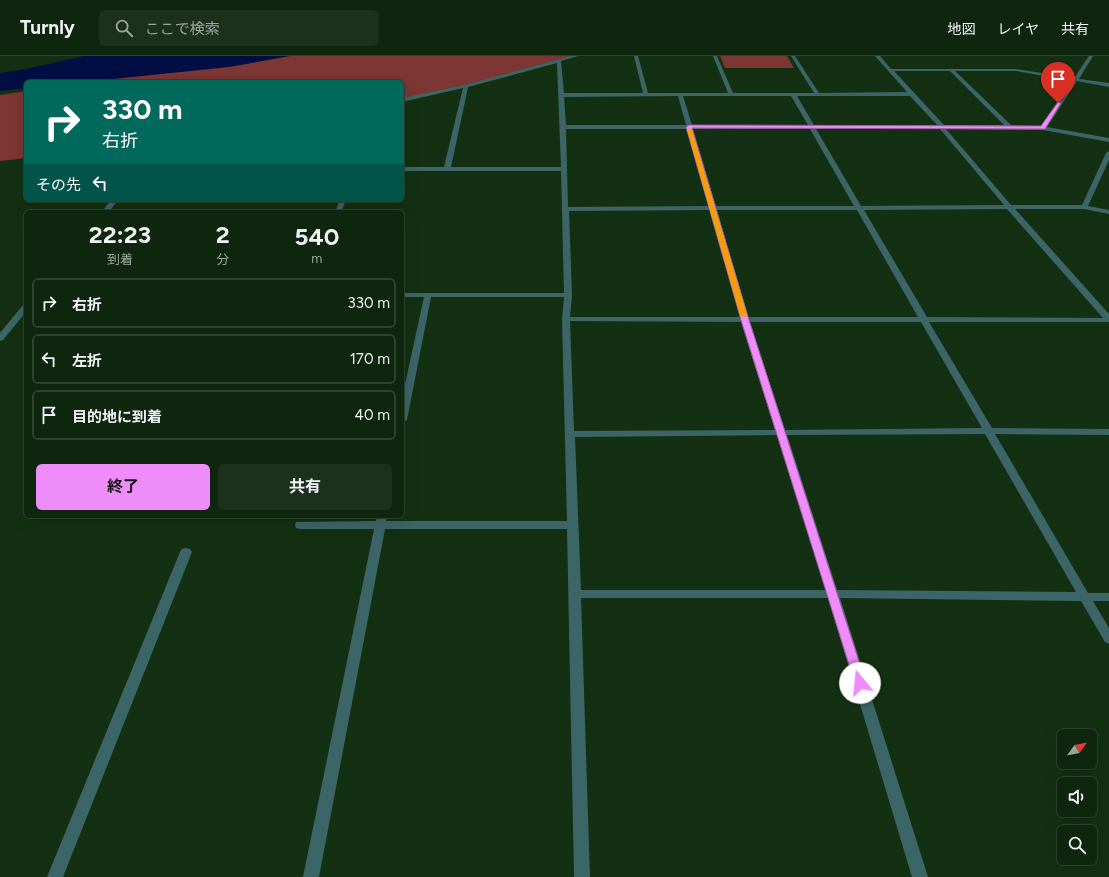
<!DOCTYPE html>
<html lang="ja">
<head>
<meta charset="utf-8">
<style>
	:root { --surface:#0e250e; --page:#1c311c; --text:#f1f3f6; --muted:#9ba59e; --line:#2e422e; --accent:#ee8cf9 }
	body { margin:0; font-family:Figtree,"Noto Sans JP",sans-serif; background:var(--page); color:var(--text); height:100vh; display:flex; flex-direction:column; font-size:15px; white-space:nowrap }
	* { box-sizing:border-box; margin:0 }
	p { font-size:13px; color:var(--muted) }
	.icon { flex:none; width:22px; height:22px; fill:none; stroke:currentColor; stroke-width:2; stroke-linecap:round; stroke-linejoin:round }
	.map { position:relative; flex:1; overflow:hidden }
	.drawer { position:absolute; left:24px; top:154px; width:380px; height:308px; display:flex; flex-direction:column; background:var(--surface); border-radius:6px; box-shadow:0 4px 16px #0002,0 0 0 1px var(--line) }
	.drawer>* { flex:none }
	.guide { position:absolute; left:24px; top:24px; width:380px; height:122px; border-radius:6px; box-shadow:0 4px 16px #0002,0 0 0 1px var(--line); background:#00695c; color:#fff; overflow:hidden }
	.needle { width:26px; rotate:57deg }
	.buttons { position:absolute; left:1057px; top:673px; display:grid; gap:8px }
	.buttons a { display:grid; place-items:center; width:40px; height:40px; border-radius:6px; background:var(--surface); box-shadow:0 4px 16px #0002,0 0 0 1px var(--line); font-size:20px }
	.pin { position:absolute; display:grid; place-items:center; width:34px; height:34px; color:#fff; margin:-41px -17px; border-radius:50% 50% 50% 0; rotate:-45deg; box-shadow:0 0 4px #0007 }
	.pin .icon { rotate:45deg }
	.me { position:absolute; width:44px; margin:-22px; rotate:343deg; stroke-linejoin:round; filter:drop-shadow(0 0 3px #0008) }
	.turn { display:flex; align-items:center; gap:14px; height:84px; padding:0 12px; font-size:18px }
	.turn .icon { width:52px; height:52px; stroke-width:2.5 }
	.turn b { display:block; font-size:28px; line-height:34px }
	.then { display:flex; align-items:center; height:38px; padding:0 12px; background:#0003; gap:8px; font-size:15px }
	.eta { display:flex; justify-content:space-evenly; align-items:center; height:68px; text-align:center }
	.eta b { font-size:24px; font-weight:700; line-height:28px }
	.action { display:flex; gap:8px; margin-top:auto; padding:8px 12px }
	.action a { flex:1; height:46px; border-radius:6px; background:var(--accent); color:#111; font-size:16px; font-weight:700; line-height:46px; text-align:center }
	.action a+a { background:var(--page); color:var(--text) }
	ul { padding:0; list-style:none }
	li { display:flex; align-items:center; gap:12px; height:50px; margin:0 8px 6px; padding:0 4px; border:2px solid var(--line); border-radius:6px }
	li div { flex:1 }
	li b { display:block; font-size:15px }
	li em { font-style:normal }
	header { display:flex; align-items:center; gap:24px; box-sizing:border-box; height:56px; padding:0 20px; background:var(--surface); border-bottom:1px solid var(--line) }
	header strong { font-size:19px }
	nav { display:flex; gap:22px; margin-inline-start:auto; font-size:14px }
	.search { width:280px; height:36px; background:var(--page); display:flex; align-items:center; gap:10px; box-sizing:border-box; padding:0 14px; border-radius:6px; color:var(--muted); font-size:15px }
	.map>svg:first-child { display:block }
</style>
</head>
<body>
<header>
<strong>Turnly</strong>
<div class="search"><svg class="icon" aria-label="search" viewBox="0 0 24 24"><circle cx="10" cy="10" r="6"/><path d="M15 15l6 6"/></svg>ここで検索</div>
<nav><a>地図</a><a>レイヤ</a><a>共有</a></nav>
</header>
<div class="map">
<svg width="1109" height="821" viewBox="0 0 1109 821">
	<rect width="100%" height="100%" fill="#133112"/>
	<g fill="#7c3634">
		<path d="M267 0H576L466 30 402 44V26H91L180 14Z"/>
		<path d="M720 0H787L794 12H725Z"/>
		<path d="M26 35V102L0 105V39Z"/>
	</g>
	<path fill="#000e44" d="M84 0H290L229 11 84 26H26V32L0 35V17L26 13Z"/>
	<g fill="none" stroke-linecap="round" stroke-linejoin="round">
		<g fill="#3c6568" fill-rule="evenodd">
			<path d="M571 0H578L561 5 564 37H643L634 0H638L648 37H728L713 0H717L733 37H814L791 0H795L819 37 907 36 875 0H880L891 13H1016L1074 22 1089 0H1093L1079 23 1109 27V31L1077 25 1047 71 1109 82V86L1043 74 946 73 1011 149H1082L1106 97 1109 95V104L1088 150 1109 154V158L1084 153H1015L1109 258V266H929L992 372 1109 373V379L995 378 1088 537H1109V545H1093L1109 572V588L1105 586 1081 545 840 542 928 821H912L828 542H581L590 821H574L567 473H385L319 821H303L374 473H300L296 472 295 469 296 466 376 465 377 460H387L386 465H567L562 263 564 241H431L407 364 402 367V342L424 241H402V237H564L561 115H402V111H444L463 32 402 46V42L465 29ZM557 7 561 111H451L468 31ZM894 15H950L1004 69H944ZM955 15H1016L1072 25 1041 70 1011 69ZM678 40 686 69H566L564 41ZM683 40H791L808 69H692ZM797 40H910L937 69H814ZM566 73H687L709 150 568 151ZM693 73H810L854 150H716ZM816 73H940L1004 149 861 150ZM1007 153 1103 262 927 261 864 154ZM710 154 740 261H570L572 239 569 155ZM717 154H857L918 261H748ZM570 265 741 266 775 374 574 375ZM750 266H921L982 372 785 374ZM985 378 1076 536 837 534 787 379ZM777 379 826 534H581L575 381Z"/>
			<path d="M111 144H118L109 156H102Z"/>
			<path d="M340 144H346L341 156H335Z"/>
			<path d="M23 249H26V256L3 284 0 285V277Z"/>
			<path d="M186 492 190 493 192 496 63 821H47L180 496 182 493Z"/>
		</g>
	</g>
	<path fill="#ee8cf9" stroke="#9b5ba2" d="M1058 46 1061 47 1045 73H1043L692 72 749 264 866 627 864 631 860 632 856 631 741 264 686 71 689 69 1041 70Z"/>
	<path fill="#f59e0b" d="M690 72 692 74 747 259 746 261H744L740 259 687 74Z"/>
</svg>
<div class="buttons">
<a><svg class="needle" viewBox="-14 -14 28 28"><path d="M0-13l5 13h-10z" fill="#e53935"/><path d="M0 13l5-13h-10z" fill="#9ba59e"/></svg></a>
<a><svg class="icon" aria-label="sound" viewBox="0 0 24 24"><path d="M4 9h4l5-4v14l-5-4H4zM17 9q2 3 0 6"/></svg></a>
<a><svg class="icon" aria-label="search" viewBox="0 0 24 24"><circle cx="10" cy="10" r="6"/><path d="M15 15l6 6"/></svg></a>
</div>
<div class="pin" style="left:1058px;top:47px;background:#d93025"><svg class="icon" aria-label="arrive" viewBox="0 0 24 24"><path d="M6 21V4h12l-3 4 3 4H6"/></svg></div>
<svg class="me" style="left:860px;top:627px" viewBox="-20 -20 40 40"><circle r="19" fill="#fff"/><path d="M0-13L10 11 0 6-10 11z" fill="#ee8cf9"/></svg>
<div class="guide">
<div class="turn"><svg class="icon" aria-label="right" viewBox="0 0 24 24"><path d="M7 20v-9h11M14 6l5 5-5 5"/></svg><div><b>330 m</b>右折</div></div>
<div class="then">その先<svg class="icon" aria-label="left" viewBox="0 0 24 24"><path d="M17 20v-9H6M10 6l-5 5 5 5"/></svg></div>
</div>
<section class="drawer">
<div class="eta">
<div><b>22:23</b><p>到着</p></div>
<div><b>2</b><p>分</p></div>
<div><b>540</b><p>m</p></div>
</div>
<ul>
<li><svg class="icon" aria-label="right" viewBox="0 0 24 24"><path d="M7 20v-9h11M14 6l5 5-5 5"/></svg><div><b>右折</b></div><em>330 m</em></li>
<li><svg class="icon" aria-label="left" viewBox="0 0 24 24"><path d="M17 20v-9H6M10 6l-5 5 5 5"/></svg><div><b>左折</b></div><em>170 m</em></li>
<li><svg class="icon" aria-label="arrive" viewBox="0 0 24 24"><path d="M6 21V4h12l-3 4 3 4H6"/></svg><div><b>目的地に到着</b></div><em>40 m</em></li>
</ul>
<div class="action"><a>終了</a><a>共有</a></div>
</section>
</div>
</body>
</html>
